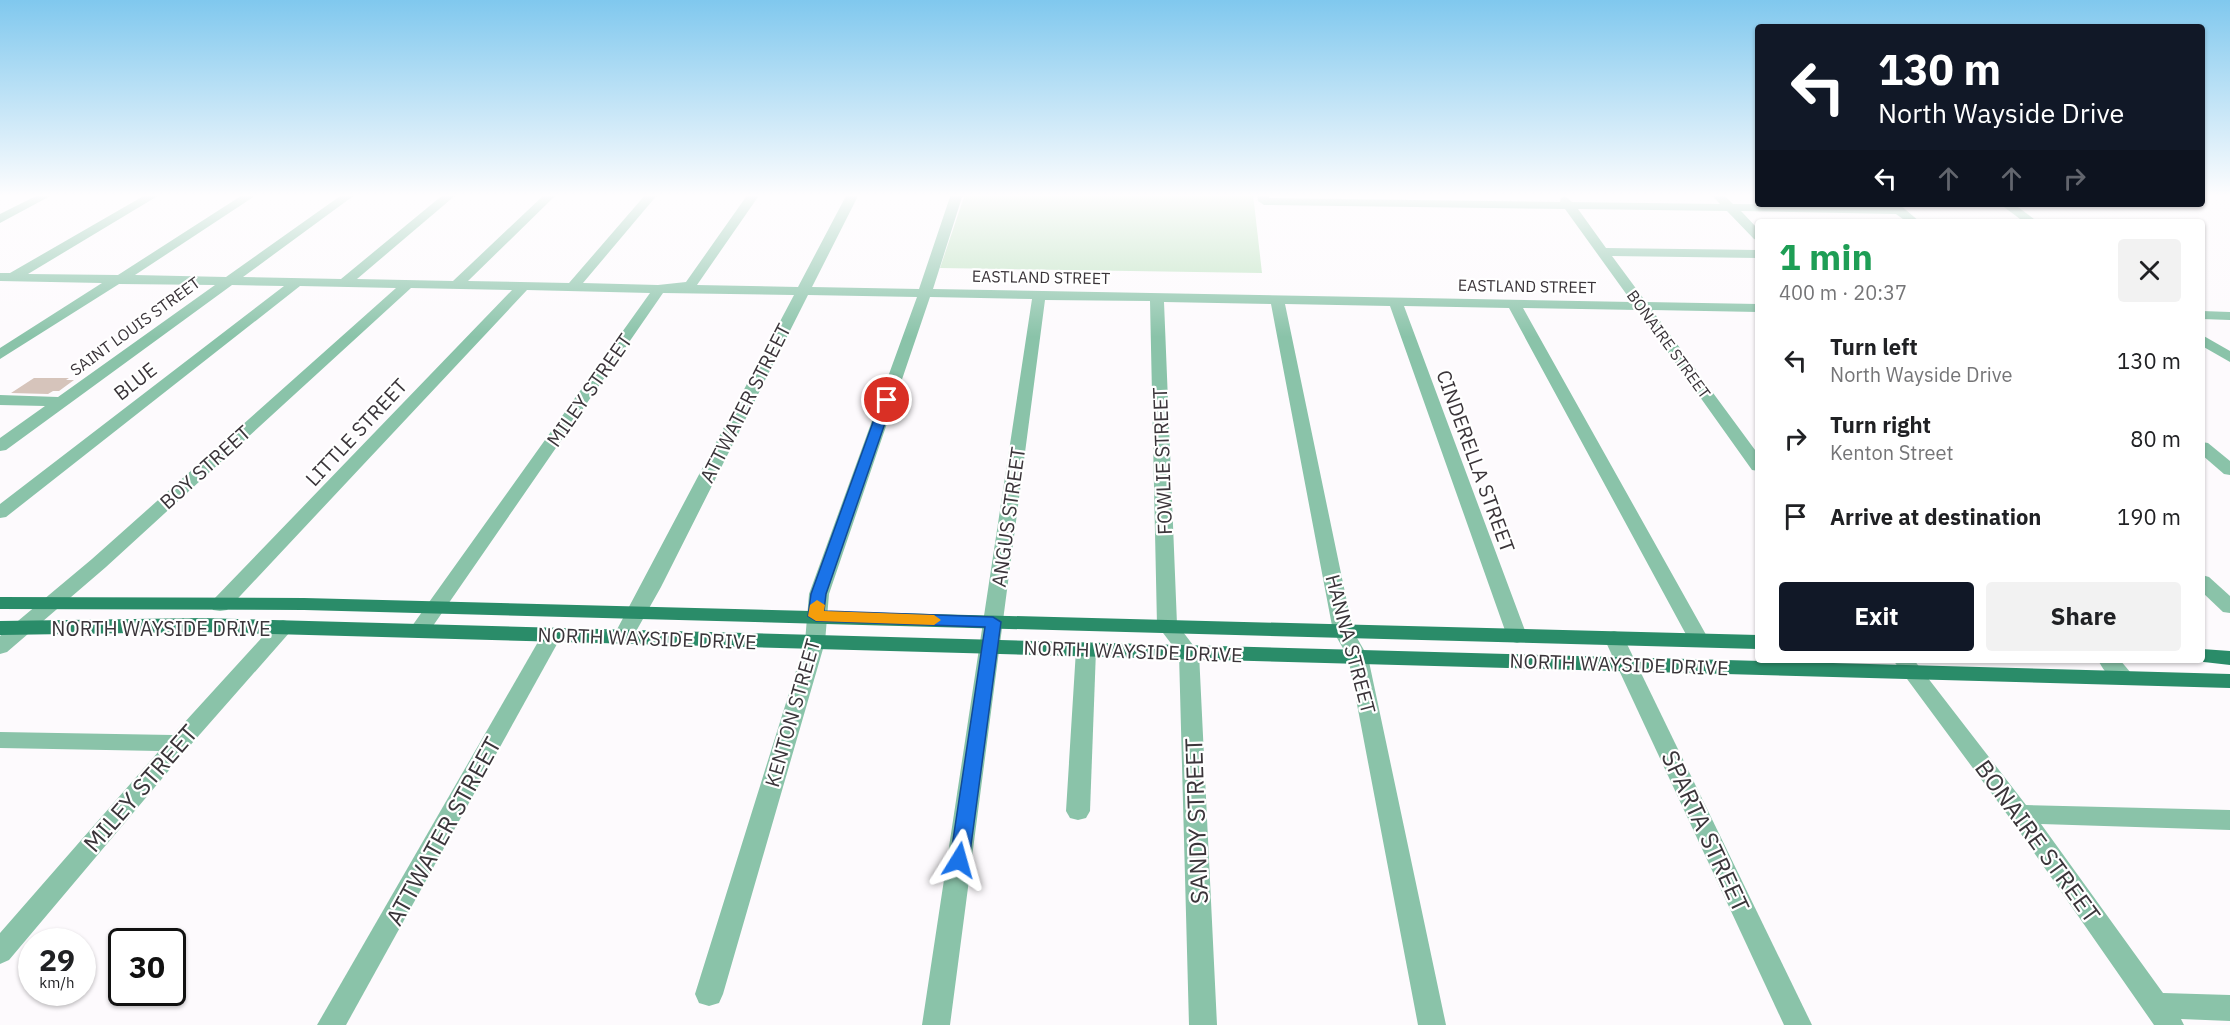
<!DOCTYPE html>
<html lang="en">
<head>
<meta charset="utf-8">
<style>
	:root { --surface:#fff; --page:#f2f2f2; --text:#202124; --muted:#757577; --accent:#111827 }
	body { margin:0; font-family:"IBM Plex Sans",sans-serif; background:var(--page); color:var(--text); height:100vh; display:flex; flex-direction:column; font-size:22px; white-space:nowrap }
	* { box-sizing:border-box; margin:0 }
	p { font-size:20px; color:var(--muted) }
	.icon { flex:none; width:33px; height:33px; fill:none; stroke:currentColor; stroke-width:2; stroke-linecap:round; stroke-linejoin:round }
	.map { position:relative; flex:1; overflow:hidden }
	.side { position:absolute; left:1755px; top:219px; width:450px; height:444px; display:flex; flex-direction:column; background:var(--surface); border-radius:6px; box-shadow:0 2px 4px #0004 }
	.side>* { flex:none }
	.hud { position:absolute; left:1755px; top:24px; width:450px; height:183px; border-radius:6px; box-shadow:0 2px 4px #0004; background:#111827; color:#fff; overflow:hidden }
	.speed { position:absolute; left:18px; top:928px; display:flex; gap:12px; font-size:30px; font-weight:700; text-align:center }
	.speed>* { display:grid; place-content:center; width:78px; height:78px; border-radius:50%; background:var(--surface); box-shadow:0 2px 4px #0004; line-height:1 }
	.speed small { font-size:15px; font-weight:400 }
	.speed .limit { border:3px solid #111; border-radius:9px; background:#fff; color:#111 }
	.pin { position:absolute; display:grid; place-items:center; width:51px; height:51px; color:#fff; margin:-26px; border:3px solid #fff; border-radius:50%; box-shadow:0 2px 6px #0007 }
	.me { position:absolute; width:66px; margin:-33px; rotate:8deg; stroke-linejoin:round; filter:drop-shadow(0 0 4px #0008) }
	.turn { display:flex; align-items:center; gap:21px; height:126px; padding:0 24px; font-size:27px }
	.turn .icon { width:78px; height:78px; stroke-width:2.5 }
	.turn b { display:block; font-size:42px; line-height:51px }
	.lanes { display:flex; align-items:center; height:57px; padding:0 24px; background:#0003; justify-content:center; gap:30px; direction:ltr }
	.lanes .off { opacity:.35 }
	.round { display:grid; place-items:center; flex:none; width:63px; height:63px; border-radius:6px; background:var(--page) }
	.head { display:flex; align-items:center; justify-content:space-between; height:102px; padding:0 24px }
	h1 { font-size:36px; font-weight:800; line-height:45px; color:#1e9e55 }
	.cta { display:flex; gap:12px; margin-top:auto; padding:12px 24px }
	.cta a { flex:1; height:69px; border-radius:6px; background:var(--accent); color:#fff; font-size:24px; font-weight:800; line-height:69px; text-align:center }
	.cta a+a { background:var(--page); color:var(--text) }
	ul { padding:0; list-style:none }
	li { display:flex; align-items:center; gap:18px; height:78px; padding:0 24px }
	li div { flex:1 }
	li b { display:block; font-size:22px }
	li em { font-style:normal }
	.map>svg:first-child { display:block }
</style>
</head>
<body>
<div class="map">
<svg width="2230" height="1025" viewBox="0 0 2230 1025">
	<rect width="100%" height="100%" fill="#fdfafd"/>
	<path fill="#c1e4c4" d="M965 194H1253L1262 273 940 268Z"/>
	<path fill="#d6c4bb" d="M34 378H69L66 380H74L59 391H53L48 394 11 393Z"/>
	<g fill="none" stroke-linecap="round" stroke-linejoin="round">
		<g fill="#8ac3a9" fill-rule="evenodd">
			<path d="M40 194H54L0 223V214Z"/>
			<path d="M147 194H161L28 274 118 275 244 194H258L135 275 226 277 343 194H356L243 277 341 279 444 194H457L357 279 453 281 545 194H557L468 281 569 283 646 194H658L583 283 658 285 686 282 748 194H760L697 285 798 287 847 194H859L812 287 919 289 951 194H963L933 289 1632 302 1565 209 1264 205 1258 201 1257 194H1269V198L1560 202 1561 198 1565 196 1572 202 1720 204 1711 194H1723L1733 204 1888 206 1886 204H1899L1920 222H1907L1896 214 1741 211 1758 229V240L1754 239 1727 211 1578 209 1606 248 1758 250V258L1612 256 1646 302 1758 304V312L1652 310 1758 454V471L1752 470 1638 310 1523 308 1709 640 1706 645 1699 647 1692 645 1689 640 1509 308 1404 306 1527 636 1524 641 1517 643 1510 641 1507 636 1390 306 1285 304 1353 631 1368 657 1446 1025H1418L1348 657 1333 631 1271 304 1164 302 1177 624 1199 653 1217 1025H1189L1179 654 1157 625 1150 301 1045 300 950 1025H922L1032 299 930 297 829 594 825 642 723 994 719 1003 709 1006 699 1003 695 994 805 642 809 594 917 297 808 295 661 587 630 642 623 644 616 642 613 637 794 295 663 293 426 636 419 638 412 636 409 631 412 626 650 293 527 290 227 610 220 611 213 610 210 605 213 600 512 290 411 288 106 567 7 652 0 654V636L92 559 396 288 300 286 6 517 0 518V504L284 286 232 285 6 450 0 451V438L45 406 0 405V395L58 397 215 285 119 284 0 359V348L102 283 0 281V273H10Z"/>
			<path d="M2000 204H2014L2038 222H2024Z"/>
			<path d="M2202 311 2230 312V320L2202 319Z"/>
			<path d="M2202 335 2230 351V362L2202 346Z"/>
			<path d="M2202 442 2208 443 2230 461V475L2224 474 2202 455Z"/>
			<path d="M2202 575 2209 577 2230 596V613L2223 612 2202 592Z"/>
			<path d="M283 620 290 622 293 627 290 632 187 749 9 960 0 964V933L159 751 0 748V732L173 735 276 622Z"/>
			<path d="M552 628 559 630 562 635 346 1025H317L542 635 545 630Z"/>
			<path d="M1614 631 1621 633 1624 638 1812 1025H1784L1604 638 1607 633Z"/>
			<path d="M1086 643 1093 645 1096 650 1090 811 1086 818 1078 820 1070 818 1066 811 1076 650 1079 645Z"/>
			<path d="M1893 660H1914L2026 805 2230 810V830L2041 824 2163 993 2230 995V1021L2181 1019 2184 1025H2154L2012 821Z"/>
			<path d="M2098 660H2120L2136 679 2133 684C2116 689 2105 673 2098 660Z"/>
		</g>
		<g fill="#2a8c69" fill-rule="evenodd">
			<path d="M0 597 304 598 1758 635V649L304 610 0 609Z"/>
			<path d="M202 618 2230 674V688L202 632 0 635V621Z"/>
			<path d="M2202 649 2230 651V665L2195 661 2202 660Z"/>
		</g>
	</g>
	<linearGradient id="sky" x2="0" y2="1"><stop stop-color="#80c8ee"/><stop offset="0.58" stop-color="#fefdfe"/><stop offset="1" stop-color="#fefdfe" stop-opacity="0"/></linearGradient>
	<rect width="2230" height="337" fill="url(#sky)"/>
	<path fill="#1a73e8" stroke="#114b97" stroke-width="1.5" d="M887 397 893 400 826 594 824 611 993 617 1001 622 969 860 966 865 959 867 953 865 950 860 985 627 816 621 808 616 811 594 881 400Z"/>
	<path fill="#f59e0b" d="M817 600 825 605 824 611 934 615 941 620 934 625 816 621 808 616 810 605Z"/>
	<g text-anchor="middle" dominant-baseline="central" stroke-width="4.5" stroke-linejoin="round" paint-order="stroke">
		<g font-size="16" fill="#3b353a" stroke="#fff">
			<text transform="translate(1041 277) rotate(1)">EASTLAND STREET</text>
			<text transform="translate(1527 286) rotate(1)">EASTLAND STREET</text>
			<text transform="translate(135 326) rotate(-36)">SAINT LOUIS STREET</text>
			<text transform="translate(1669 344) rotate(54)">BONAIRE STREET</text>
		</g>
		<g font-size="20" fill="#3b353a" stroke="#fff">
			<text transform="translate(135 381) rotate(-38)">BLUE</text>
			<text transform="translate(589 390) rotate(-55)">MILEY STREET</text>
			<text transform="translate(745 403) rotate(-63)">ATTWATER STREET</text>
			<text transform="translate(356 432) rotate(-47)">LITTLE STREET</text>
			<text transform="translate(1162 461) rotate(-92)">FOWLIE STREET</text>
			<text transform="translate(1476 461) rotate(70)">CINDERELLA STREET</text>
			<text transform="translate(205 467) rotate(-42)">BOY STREET</text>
			<text transform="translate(1008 517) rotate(-82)">ANGUS STREET</text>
			<text x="161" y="628">NORTH WAYSIDE DRIVE</text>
			<text transform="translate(647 638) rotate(2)">NORTH WAYSIDE DRIVE</text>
			<text transform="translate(1351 644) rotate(75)">HANNA STREET</text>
			<text transform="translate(1133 651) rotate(2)">NORTH WAYSIDE DRIVE</text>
			<text transform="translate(1619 664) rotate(2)">NORTH WAYSIDE DRIVE</text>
			<text transform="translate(792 713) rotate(-74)">KENTON STREET</text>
		</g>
		<g font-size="24" fill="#3b353a" stroke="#fff">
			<text transform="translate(140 788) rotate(-49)">MILEY STREET</text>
			<text transform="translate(1196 821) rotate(-92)">SANDY STREET</text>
			<text transform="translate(443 831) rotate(-61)">ATTWATER STREET</text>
			<text transform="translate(1706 831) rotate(65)">SPARTA STREET</text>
			<text transform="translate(2038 841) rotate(54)">BONAIRE STREET</text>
		</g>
	</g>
</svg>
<div class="speed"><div>29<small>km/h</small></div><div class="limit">30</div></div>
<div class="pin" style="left:887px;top:400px;background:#d93025"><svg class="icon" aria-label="arrive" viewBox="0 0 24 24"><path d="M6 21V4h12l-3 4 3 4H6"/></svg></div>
<svg class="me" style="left:959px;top:860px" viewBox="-20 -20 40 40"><path d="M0-17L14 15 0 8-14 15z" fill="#1a73e8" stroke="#fff" stroke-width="4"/></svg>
<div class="hud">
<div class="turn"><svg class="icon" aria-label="left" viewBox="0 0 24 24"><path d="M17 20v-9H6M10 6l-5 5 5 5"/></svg><div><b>130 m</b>North Wayside Drive</div></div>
<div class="lanes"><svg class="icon" aria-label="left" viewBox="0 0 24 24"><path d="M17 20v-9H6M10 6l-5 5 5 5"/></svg><svg class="icon off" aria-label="ahead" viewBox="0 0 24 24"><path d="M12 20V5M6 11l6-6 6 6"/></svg><svg class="icon off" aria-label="ahead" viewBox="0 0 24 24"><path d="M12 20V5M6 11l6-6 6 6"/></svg><svg class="icon off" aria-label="right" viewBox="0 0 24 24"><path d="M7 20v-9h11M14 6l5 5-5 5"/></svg></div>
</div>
<section class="side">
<div class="head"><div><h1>1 min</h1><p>400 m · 20:37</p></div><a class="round"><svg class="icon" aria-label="close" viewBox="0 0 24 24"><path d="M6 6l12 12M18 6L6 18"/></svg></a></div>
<ul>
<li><svg class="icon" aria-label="left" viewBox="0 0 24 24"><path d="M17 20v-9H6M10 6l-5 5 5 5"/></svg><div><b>Turn left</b><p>North Wayside Drive</p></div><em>130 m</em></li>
<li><svg class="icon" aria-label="right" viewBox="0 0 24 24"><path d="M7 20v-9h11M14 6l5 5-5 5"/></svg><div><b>Turn right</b><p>Kenton Street</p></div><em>80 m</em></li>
<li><svg class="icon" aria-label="arrive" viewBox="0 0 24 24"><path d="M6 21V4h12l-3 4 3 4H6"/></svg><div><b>Arrive at destination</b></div><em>190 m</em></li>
</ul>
<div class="cta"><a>Exit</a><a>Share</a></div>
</section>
</div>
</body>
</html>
